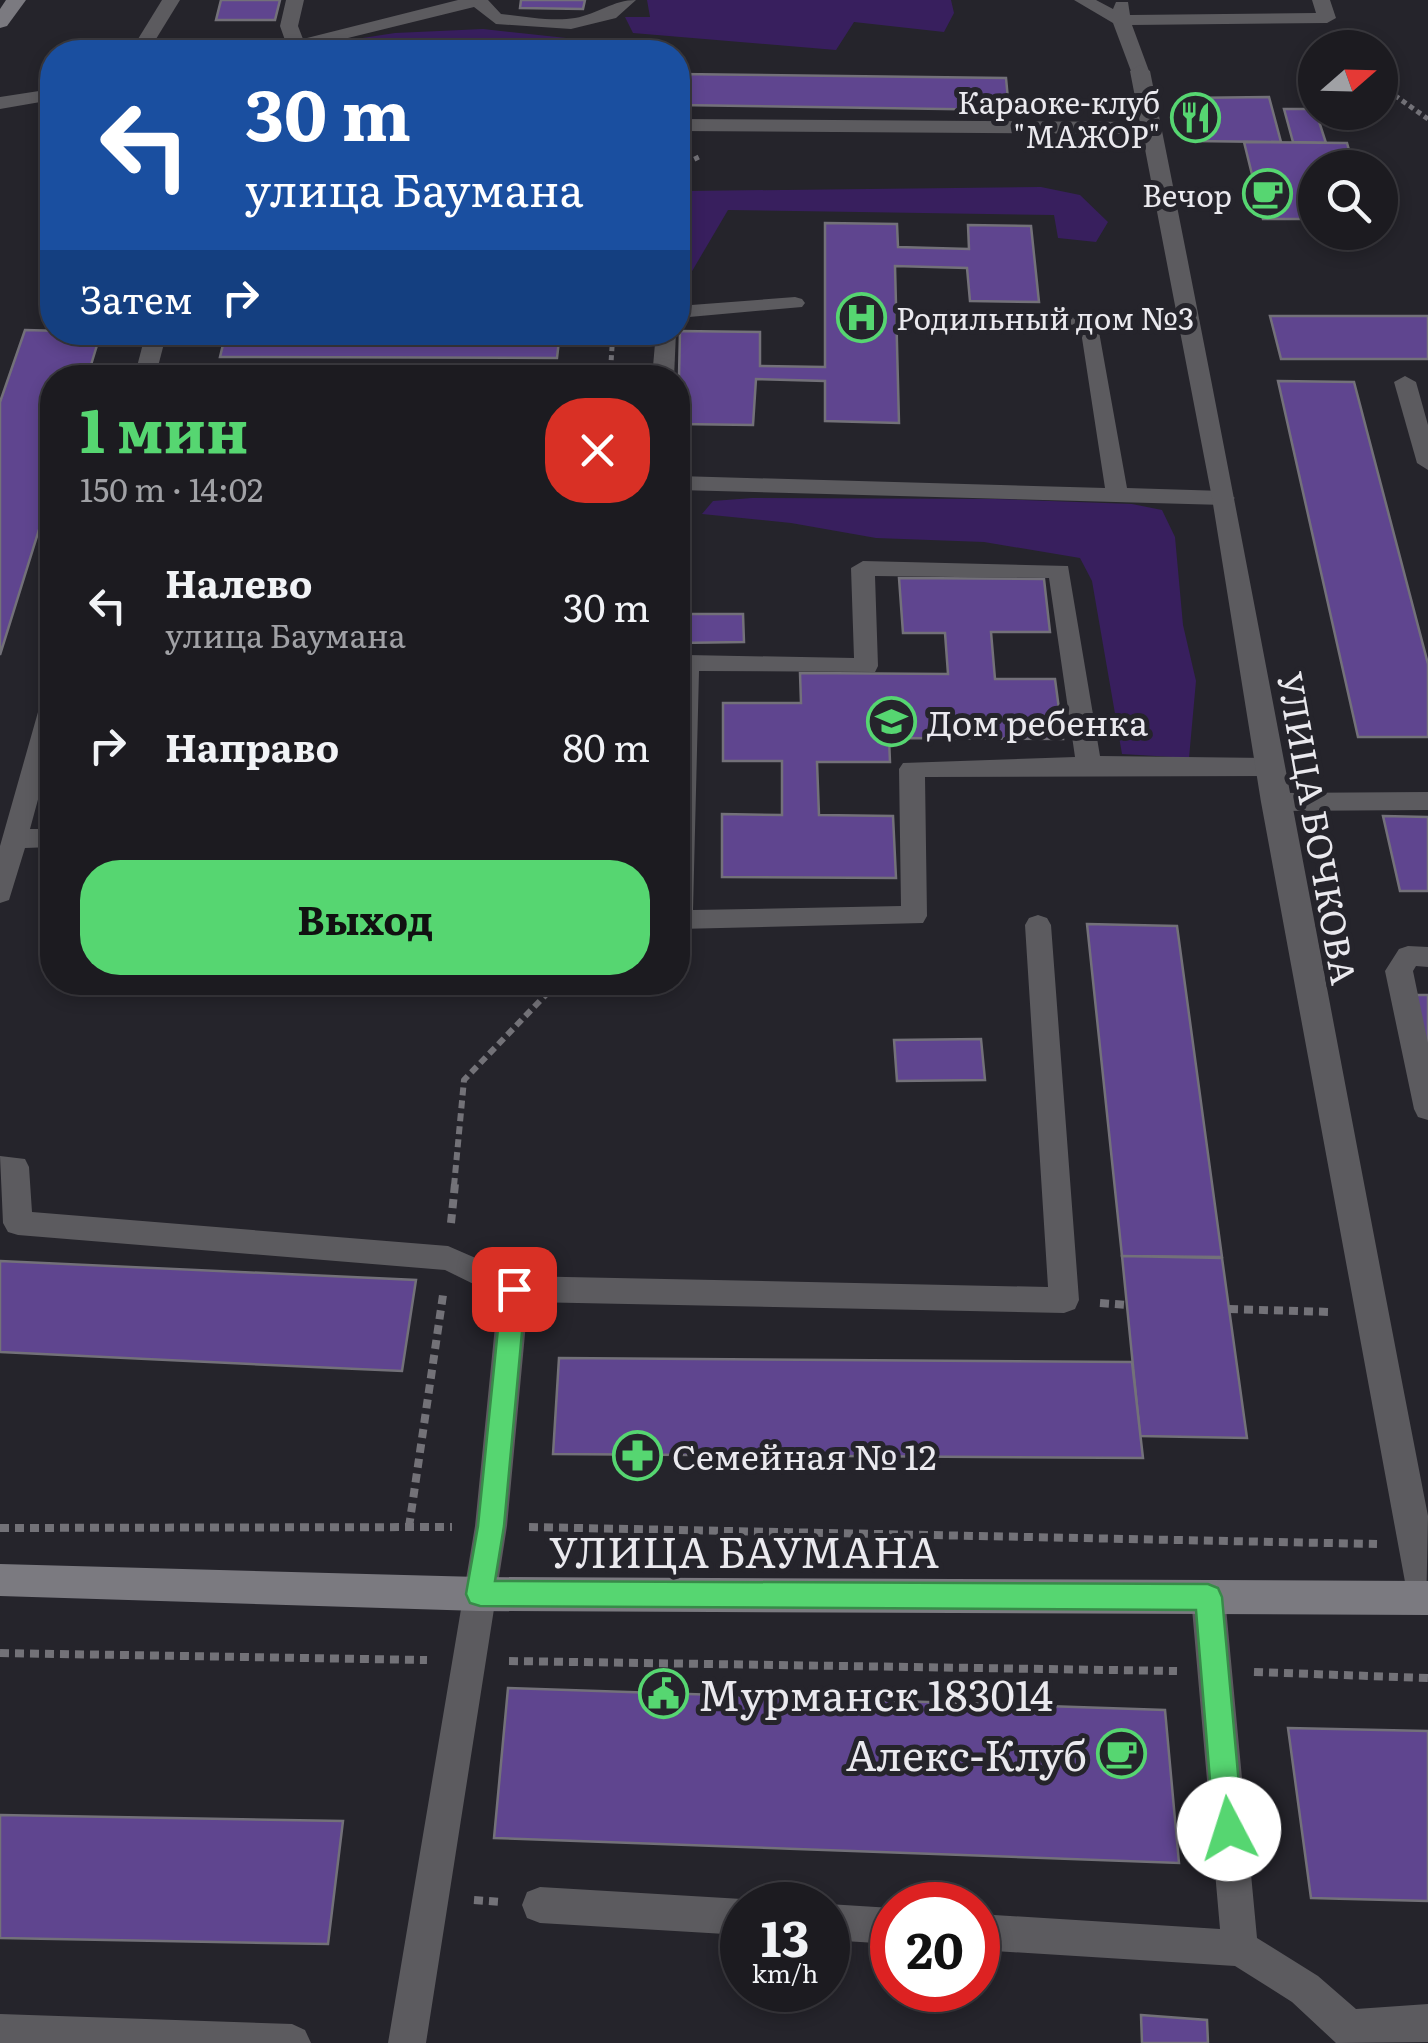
<!DOCTYPE html>
<html lang="ru">
<head>
<meta charset="utf-8">
<style>
	:root { --surface:#1c1b20; --page:#252429; --text:#f1f3f6; --muted:#a0a1a5; --line:#3a393e; --accent:#56d671 }
	body { margin:0; font-family:Literata,serif; background:var(--page); color:var(--text); height:100vh; display:flex; flex-direction:column; font-size:38px; white-space:nowrap }
	* { box-sizing:border-box; margin:0 }
	p { font-size:32px; color:var(--muted) }
	.icon { flex:none; width:55px; height:55px; fill:none; stroke:currentColor; stroke-width:2; stroke-linecap:round; stroke-linejoin:round }
	.map { position:relative; flex:1; overflow:hidden }
	.panel { position:absolute; left:40px; top:365px; width:650px; height:630px; display:flex; flex-direction:column; background:var(--surface); border-radius:40px; box-shadow:0 5px 15px #0003,0 0 0 2px var(--line) }
	.panel>* { flex:none }
	.top-card { position:absolute; left:40px; top:40px; width:650px; height:305px; border-radius:40px; box-shadow:0 5px 15px #0003,0 0 0 2px var(--line); background:#1a4fa0; color:#fff; overflow:hidden }
	.needle { width:65px; rotate:70deg }
	.controls { position:absolute; left:1298px; top:30px; display:grid; gap:20px }
	.controls a { display:grid; place-items:center; width:100px; height:100px; border-radius:50%; background:var(--surface); box-shadow:0 5px 15px #0003,0 0 0 2px var(--line); font-size:50px }
	.speed { position:absolute; left:720px; top:1882px; display:flex; gap:20px; font-size:50px; font-weight:700; text-align:center }
	.speed>* { display:grid; place-content:center; width:130px; height:130px; border-radius:50%; background:var(--surface); box-shadow:0 5px 15px #0003,0 0 0 2px var(--line); line-height:1 }
	.speed small { font-size:25px; font-weight:400 }
	.speed .limit { border:15px solid #d22; background:#fff; color:#111 }
	.pin { position:absolute; display:grid; place-items:center; width:85px; height:85px; color:#fff; margin:-42px; border-radius:20px; box-shadow:0 5px 15px #0006 }
	.me { position:absolute; width:110px; margin:-55px; rotate:355deg; stroke-linejoin:round; filter:drop-shadow(0 0 8px #0008) }
	.turn { display:flex; align-items:center; gap:35px; height:210px; padding:0 40px; font-size:45px }
	.turn .icon { width:130px; height:130px; stroke-width:2.5 }
	.turn b { display:block; font-size:70px; line-height:85px }
	.then { display:flex; align-items:center; height:95px; padding:0 40px; background:#0003; gap:20px; font-size:38px }
	.round { display:grid; place-items:center; flex:none; width:105px; height:105px; border-radius:40px; background:var(--page) }
	.head { display:flex; align-items:center; justify-content:space-between; height:170px; padding:0 40px }
	h1 { font-size:60px; font-weight:700; line-height:75px; color:var(--accent) }
	.cta { display:flex; gap:20px; margin-top:auto; padding:20px 40px }
	.cta a { flex:1; height:115px; border-radius:40px; background:var(--accent); color:#111; font-size:40px; font-weight:700; line-height:115px; text-align:center }
	ul { padding:0; list-style:none }
	li { display:flex; align-items:center; gap:30px; height:140px; padding:0 40px }
	li div { flex:1 }
	li b { display:block; font-size:38px }
	li em { font-style:normal }
	.map>svg:first-child { display:block }
</style>
</head>
<body>
<div class="map">
<svg width="1428" height="2043" viewBox="0 0 1428 2043">
	<rect width="100%" height="100%" fill="#25242b"/>
	<g fill="#381f5e">
		<path d="M647 0H951L954 13 944 32 854 22 836 50 633 33 625 17H650Z"/>
		<path d="M483 29 585 40V51L271 52 395 33Z"/>
		<path d="M1041 187 1080 195 1108 222 1096 242 1058 238 1054 215 728 210 678 295V198L686 191Z"/>
		<path d="M752 498 995 499 1132 504 1162 510 1175 537 1183 625 1196 681 1189 758 1122 754 1092 581 1080 558 984 542 876 538 791 523 702 514 713 501Z"/>
	</g>
	<g fill="#5f458f" stroke="#737179" stroke-width="2.5">
		<path d="M221 0H280L275 20H216Z"/>
		<path d="M521 0H585L583 9 520 8Z"/>
		<path d="M678 74 1006 78 1009 110 678 105Z"/>
		<path d="M1269 97 1281 142 1193 141 1183 98Z"/>
		<path d="M1284 109H1315L1326 143 1293 142Z"/>
		<path d="M1244 142 1347 143 1354 168H1315V219H1263Z"/>
		<path d="M825 223 897 224 898 247 969 249 968 225 1031 226 1039 302 970 301 967 268 895 266 899 423 825 421V381L756 379 753 425 678 424 680 331 760 332V366L825 367Z"/>
		<path d="M1270 316H1428V359H1281Z"/>
		<path d="M25 330 101 332 87 378H52V488L0 655V402Z"/>
		<path d="M226 332H560L557 358 220 357Z"/>
		<path d="M1278 381 1354 382 1428 664V737H1358Z"/>
		<path d="M899 578 1044 579 1050 632H991L995 679H1055L1063 739 889 738 890 762H817L819 815 893 816 896 878 722 877V814L782 815V761H723V703H801L800 673 948 674 945 633H903Z"/>
		<path d="M678 614H743L744 642 678 643Z"/>
		<path d="M1383 816 1428 817V891H1400Z"/>
		<path d="M1087 924 1177 926 1222 1257 1122 1256Z"/>
		<path d="M1412 995H1428V1060Z"/>
		<path d="M981 1039 985 1080 897 1081 894 1040Z"/>
		<path d="M1122 1256 1222 1258 1247 1438 1140 1436Z"/>
		<path d="M0 1261 416 1280 402 1371 335 1368 0 1352Z"/>
		<path d="M559 1358 1132 1362 1143 1458 553 1454Z"/>
		<path d="M508 1688 1165 1710 1179 1863 494 1838Z"/>
		<path d="M1288 1728 1428 1731V1901L1311 1898Z"/>
		<path d="M0 1815 343 1821 328 1944 0 1938Z"/>
		<path d="M1141 2015 1207 2020 1208 2043H1142Z"/>
	</g>
	<g fill="none" stroke-linecap="round" stroke-linejoin="round">
		<g stroke="#737278" stroke-width="5" stroke-dasharray="5 4" stroke-linecap="butt">
			<path d="M1380 85 1428 119"/>
			<path d="M678 167 699 157"/>
			<path d="M610 378 613 332"/>
		</g>
		<path stroke="#737278" stroke-width="6" stroke-dasharray="8 5" stroke-linecap="butt" d="M454 1186 464 1080 558 982"/>
		<g stroke="#737278" stroke-width="8" stroke-dasharray="9 6" stroke-linecap="butt">
			<path d="M451 1223 455 1184"/>
			<path d="M1100 1303 1127 1305"/>
			<path d="M1229 1309 1332 1312"/>
			<path d="M409 1527 443 1295"/>
			<path d="M529 1527 1377 1544"/>
			<path d="M0 1528 452 1527"/>
			<path d="M0 1653 427 1660"/>
			<path d="M509 1661 1177 1671"/>
			<path d="M1254 1672 1428 1678"/>
			<path d="M474 1900 501 1902"/>
		</g>
		<g fill="#5c5b5f" fill-rule="evenodd">
			<path d="M162 0H180L148 52H130Z"/>
			<path d="M286 0H304L298 26 303 39 458 0H488L501 14C524 16 552 22 575 18 598 14 613 0 636 0L616 18 571 29 496 24 474 7 291 52H259L262 48 286 43 280 26Z"/>
			<path d="M1074 0H1096L1113 9 1116 2H1128L1130 15 1316 13 1312 0H1330L1336 18 1327 23 1132 25 1149 71 1140 76 1131 71 1113 23Z"/>
			<path d="M52 89V100L0 109V97Z"/>
			<path d="M678 119 1150 122 1159 128 1150 134 678 131Z"/>
			<path d="M795 297 802 299 805 303 802 307 678 318V306Z"/>
			<path d="M923 311 1096 315 1127 488 1224 491 1235 498 1224 505 678 490V476L1105 488 1080 325 916 321 913 317 916 313Z"/>
			<path d="M146 332H167L155 378H134Z"/>
			<path d="M656 332H676L674 378H652Z"/>
			<path d="M1405 376 1416 382 1428 425V470L1417 463 1394 382Z"/>
			<path d="M863 561 1068 566 1100 756 1268 758 1281 767 1268 776 925 777 927 916 923 923 678 929V659L687 655 854 658 851 568ZM875 576 1049 578 1075 757 903 763 899 769 901 906 693 910 699 671 875 672 878 666Z"/>
			<path d="M52 697V748L30 829H52V847L25 848 9 900 0 903V846L40 705Z"/>
			<path d="M1428 792V810L1275 811 1266 808 1262 802 1266 796 1275 793Z"/>
			<path d="M1038 915 1047 918 1051 925 1079 1300 1075 1309 1064 1313 528 1302 507 1526 426 2043H388L475 1526 498 1296 445 1270 18 1235 8 1232 3 1223 0 1156 25 1159 29 1167 32 1212 448 1246 517 1276 1048 1287 1025 925 1029 918Z"/>
			<path d="M1408 946 1428 947V967L1416 966 1413 971 1428 1043V1120L1418 1117 1414 1109 1385 971 1399 949Z"/>
			<path d="M1208 1582 1220 1586 1225 1597 1257 1938 1318 1976 1356 2009 1428 2004V2042L1336 2043 1292 2002 1235 1966 978 1950V1914L1220 1929 1191 1597 1196 1586Z"/>
			<path d="M540 1887 742 1899 755 1905H742V1935L540 1923 527 1918 522 1905 527 1892Z"/>
			<path d="M828 1904 892 1908V1944L828 1940Z"/>
			<path d="M0 2014 292 2024 305 2030 311 2043H0Z"/>
		</g>
		<path fill="#5c5b5f" fill-rule="evenodd" d="M1140 65 1150 71C1247 552 1334 1034 1428 1516L1426 1615 1413 1610 1408 1598 1261 802 1212 498 1130 71Z"/>
		<g fill="#7b7a80" fill-rule="evenodd">
			<path d="M6 0H26L7 26 0 28V9Z"/>
			<path d="M0 1564 479 1577 1428 1581V1615L479 1611 0 1596Z"/>
		</g>
	</g>
	<path fill="#56d671" stroke="#388b49" stroke-width="2.5" d="M514 1279 523 1282 526 1289 504 1526 495 1581 1208 1584 1218 1588 1222 1597 1243 1829 1239 1839 1229 1844 1218 1839 1214 1829 1196 1610 480 1606 470 1603 466 1594 478 1526 502 1289 505 1282Z"/>
	<defs>
		<symbol id="restaurant-ring" viewBox="-11 -11 22 22"><circle r="9.5" fill="#25242b" stroke="#56d671" stroke-width="1.5"/><path d="M-5-6h1v4h1v-4h1v4h1v-4h1v5L-1.5 .5V6h-2V.5L-5-1ZM5-6V6H3V1.5H1.5Q1.5-4 5-6Z" fill="#56d671"/></symbol>
		<symbol id="cafe-ring" viewBox="-11 -11 22 22"><circle r="9.5" fill="#25242b" stroke="#56d671" stroke-width="1.5"/><path d="M-5.5-4.5H6V0H3Q3 3.5 0 3.5H-2.5Q-5.5 3.5-5.5 0ZM3-3.2v2h1.7v-2ZM-6 4.5H4V6H-6Z" fill="#56d671"/></symbol>
		<symbol id="hospital-ring" viewBox="-11 -11 22 22"><circle r="9.5" fill="#25242b" stroke="#56d671" stroke-width="1.5"/><path d="M-5-5h3v3.5h4V-5h3V5h-3V1.5h-4V5h-3Z" fill="#56d671"/></symbol>
		<symbol id="school-ring" viewBox="-11 -11 22 22"><circle r="9.5" fill="#25242b" stroke="#56d671" stroke-width="1.5"/><path d="M0-5L7-2L0 1L-7-2ZM-4 1L0 2.5L4 1V4Q0 6-4 4Z" fill="#56d671"/></symbol>
		<symbol id="pharmacy-ring" viewBox="-11 -11 22 22"><circle r="9.5" fill="#25242b" stroke="#56d671" stroke-width="1.5"/><path d="M-2-6h4v4h4v4h-4v4h-4v-4h-4v-4h4Z" fill="#56d671"/></symbol>
		<symbol id="civic-ring" viewBox="-11 -11 22 22"><circle r="9.5" fill="#25242b" stroke="#56d671" stroke-width="1.5"/><path d="M-.6-6.5H3V-4.5H.6V-3L4-1V1h2V6H-6V1h2V-1L-.6-3ZM-1.2 2.5V6h2.4V2.5Z" fill="#56d671"/></symbol>
	</defs>
	<g fill-rule="evenodd">
		<use href="#restaurant-ring" x="1168" y="90" width="55" height="55"/>
		<use href="#cafe-ring" x="1240" y="166" width="55" height="55"/>
		<use href="#hospital-ring" x="834" y="290" width="55" height="55"/>
		<use href="#school-ring" x="864" y="694" width="55" height="55"/>
		<use href="#pharmacy-ring" x="610" y="1428" width="55" height="55"/>
		<use href="#civic-ring" x="636" y="1666" width="55" height="55"/>
		<use href="#cafe-ring" x="1094" y="1726" width="55" height="55"/>
	</g>
	<g text-anchor="middle" dominant-baseline="central" stroke-width="10" stroke-linejoin="round" paint-order="stroke">
		<g font-size="30" fill="#eae9ee" stroke="#25242b" text-anchor="end">
			<text x="1160" y="101">Караоке-клуб<tspan x="1160" dy="34">"МАЖОР"</tspan></text>
			<text x="1232" y="194">Вечор</text>
			<text x="896" y="317" text-anchor="start">Родильный дом №3</text>
		</g>
		<g font-size="35" fill="#eae9ee" stroke="#25242b" text-anchor="start">
			<text x="927" y="721">Дом ребенка</text>
			<text x="672" y="1455">Семейная № 12</text>
		</g>
		<g font-size="35" fill="#eae9ee" stroke="#25242b">
			<text transform="translate(1319 828) rotate(80)">УЛИЦА БОЧКОВА</text>
		</g>
		<g font-size="42" fill="#eae9ee" stroke="#25242b">
			<text x="744" y="1550">УЛИЦА БАУМАНА</text>
		</g>
		<g font-size="42" fill="#eae9ee" stroke="#25242b" text-anchor="start">
			<text x="698" y="1693">Мурманск 183014</text>
			<text x="1087" y="1753" text-anchor="end">Алекс-Клуб</text>
		</g>
	</g>
</svg>
<div class="controls">
<a><svg class="needle" viewBox="-14 -14 28 28"><path d="M0-13l5 13h-10z" fill="#e53935"/><path d="M0 13l5-13h-10z" fill="#a0a1a5"/></svg></a>
<a><svg class="icon" aria-label="search" viewBox="0 0 24 24"><circle cx="10" cy="10" r="6"/><path d="M15 15l6 6"/></svg></a>
</div>
<div class="speed"><div>13<small>km/h</small></div><div class="limit">20</div></div>
<div class="pin" style="left:514px;top:1289px;background:#d93025"><svg class="icon" aria-label="arrive" viewBox="0 0 24 24"><path d="M6 21V4h12l-3 4 3 4H6"/></svg></div>
<svg class="me" style="left:1229px;top:1829px" viewBox="-20 -20 40 40"><circle r="19" fill="#fff"/><path d="M0-13L10 11 0 6-10 11z" fill="#56d671"/></svg>
<div class="top-card">
<div class="turn"><svg class="icon" aria-label="left" viewBox="0 0 24 24"><path d="M17 20v-9H6M10 6l-5 5 5 5"/></svg><div><b>30 m</b>улица Баумана</div></div>
<div class="then">Затем<svg class="icon" aria-label="right" viewBox="0 0 24 24"><path d="M7 20v-9h11M14 6l5 5-5 5"/></svg></div>
</div>
<section class="panel">
<div class="head"><div><h1>1 мин</h1><p>150 m · 14:02</p></div><a class="round" style="background:#d93025;color:#fff"><svg class="icon" aria-label="close" viewBox="0 0 24 24"><path d="M6 6l12 12M18 6L6 18"/></svg></a></div>
<ul>
<li><svg class="icon" aria-label="left" viewBox="0 0 24 24"><path d="M17 20v-9H6M10 6l-5 5 5 5"/></svg><div><b>Налево</b><p>улица Баумана</p></div><em>30 m</em></li>
<li><svg class="icon" aria-label="right" viewBox="0 0 24 24"><path d="M7 20v-9h11M14 6l5 5-5 5"/></svg><div><b>Направо</b></div><em>80 m</em></li>
</ul>
<div class="cta"><a>Выход</a></div>
</section>
</div>
</body>
</html>
